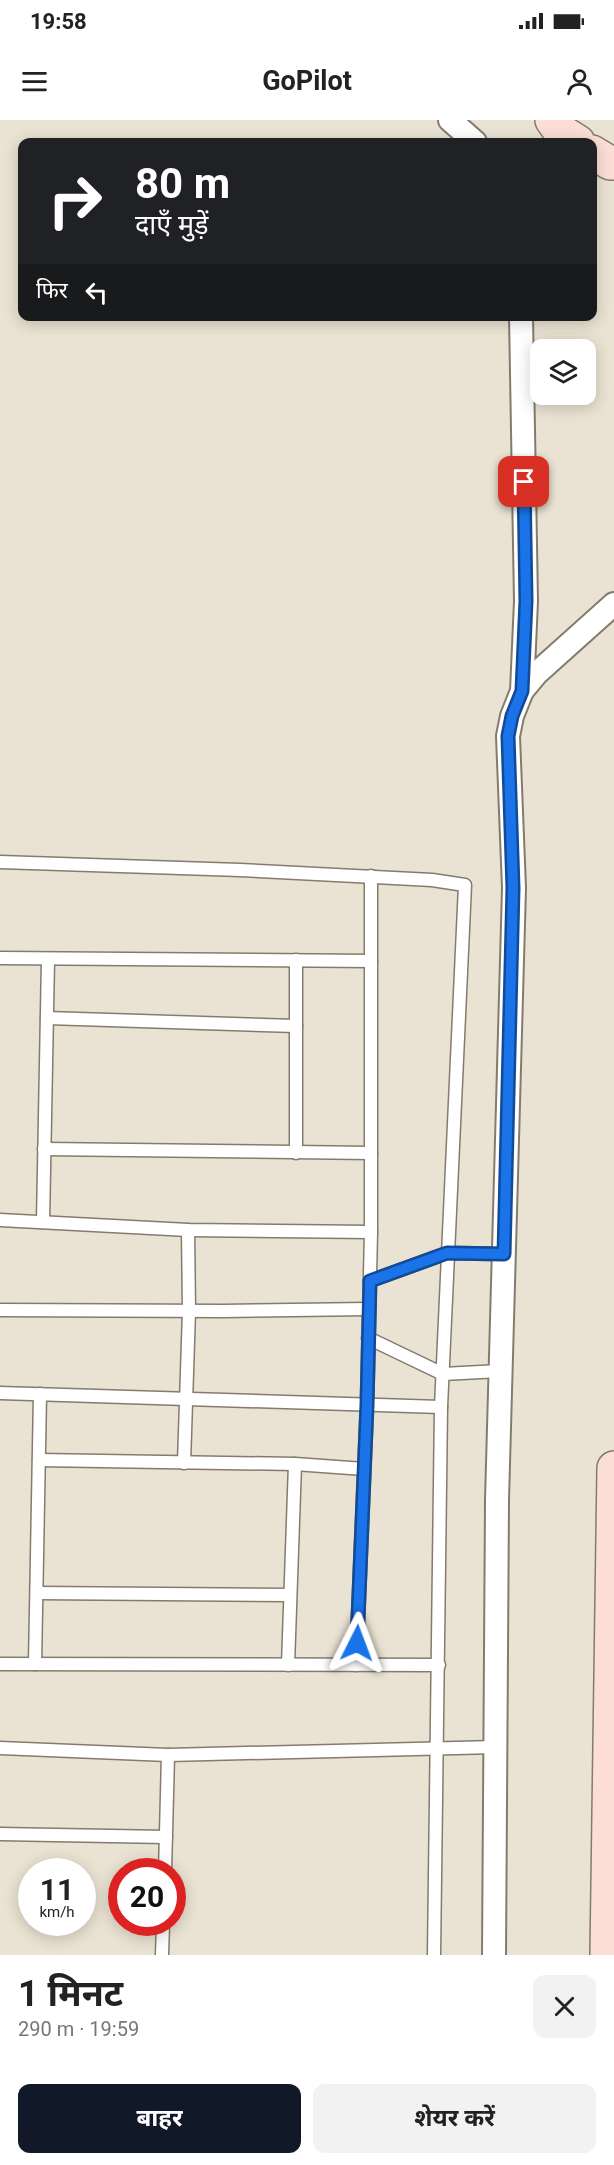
<!DOCTYPE html>
<html lang="hi">
<head>
<meta charset="utf-8">
<style>
	:root { --surface:#fff; --page:#f2f2f2; --text:#222; --muted:#767676; --accent:#111827 }
	body { margin:0; font-family:Roboto,"Noto Sans Devanagari",sans-serif; background:var(--page); color:var(--text); height:100vh; display:flex; flex-direction:column; font-size:22px; white-space:nowrap }
	* { box-sizing:border-box; margin:0 }
	p { font-size:20px; color:var(--muted) }
	.icon { flex:none; width:33px; height:33px; fill:none; stroke:currentColor; stroke-width:2; stroke-linecap:round; stroke-linejoin:round }
	.map { position:relative; height:1835px; overflow:hidden }
	.details { display:flex; flex-direction:column; background:var(--surface); flex:1 }
	.details>* { flex:none }
	.hud { position:absolute; left:18px; top:18px; width:579px; height:183px; border-radius:12px; box-shadow:0 3px 15px #0003; background:#202124; color:#fff; overflow:hidden }
	.fabs { position:absolute; left:530px; top:219px; display:grid; gap:12px }
	.fabs a { display:grid; place-items:center; width:66px; height:66px; border-radius:12px; background:var(--surface); box-shadow:0 3px 15px #0003; font-size:30px }
	.speed { position:absolute; left:18px; top:1738px; display:flex; gap:12px; font-size:30px; font-weight:700; text-align:center }
	.speed>* { display:grid; place-content:center; width:78px; height:78px; border-radius:50%; background:var(--surface); box-shadow:0 3px 15px #0003; line-height:1 }
	.speed small { font-size:15px; font-weight:400 }
	.speed .limit { border:9px solid #d22; background:#fff; color:#111 }
	.pin { position:absolute; display:grid; place-items:center; width:51px; height:51px; color:#fff; margin:-26px; border-radius:12px; box-shadow:0 3px 9px #0006 }
	.me { position:absolute; width:66px; margin:-33px; rotate:3deg; stroke-linejoin:round; filter:drop-shadow(0 0 4px #0008) }
	.turn { display:flex; align-items:center; gap:21px; height:126px; padding:0 18px; font-size:27px }
	.turn .icon { width:78px; height:78px; stroke-width:2.5 }
	.turn b { display:block; font-size:42px; line-height:51px }
	.then { display:flex; align-items:center; height:57px; padding:0 18px; background:#0003; gap:12px; font-size:22px }
	.round { display:grid; place-items:center; flex:none; width:63px; height:63px; border-radius:12px; background:var(--page) }
	.headline { display:flex; align-items:center; justify-content:space-between; height:102px; padding:0 18px }
	h1 { font-size:36px; font-weight:700; line-height:45px }
	.button { display:flex; gap:12px; margin-top:auto; padding:12px 18px }
	.button a { flex:1; height:69px; border-radius:12px; background:var(--accent); color:#fff; font-size:24px; font-weight:700; line-height:69px; text-align:center }
	.button a+a { background:var(--page); color:var(--text) }
	.status { display:flex; justify-content:space-between; align-items:center; height:42px; padding:0 30px; background:var(--surface); direction:ltr }
	.status svg { height:16px; fill:currentColor }
	header { display:flex; justify-content:space-between; align-items:center; height:78px; padding:0 18px; background:var(--surface); font-size:27px; font-weight:700 }
	.map>svg:first-child { display:block }
</style>
</head>
<body>
<div class="status"><b>19:58</b><svg viewBox="0 0 49 12"><path d="M0 12V9h3v3zM5 12V6h3v6zM10 12V3h3v9zM15 12V0h3v12zM26 1h20v11H26zM47 4h2v5h-2z"/></svg></div>
<header><svg class="icon" aria-label="menu" viewBox="0 0 24 24"><path d="M4 6h16M4 12h16M4 18h16"/></svg>GoPilot<svg class="icon" aria-label="person" viewBox="0 0 24 24"><circle cx="12" cy="8" r="4"/><path d="M4 21q1-7 8-7t8 7"/></svg></header>
<div class="map">
<svg width="614" height="1835" viewBox="0 0 614 1835">
	<rect width="100%" height="100%" fill="#eae3d3"/>
	<g fill="none" stroke-linecap="round" stroke-linejoin="round">
		<defs>
			<g id="lane">
				<path d="M0 742 240 750 432 760 465 765 441 1287 434 1835"/>
				<path d="M0 838 371 841"/>
				<path d="M296 840V1033"/>
				<path d="M47 898 296 906"/>
				<path d="M44 1029 371 1033"/>
				<path d="M0 1100 188 1110 371 1112"/>
				<path d="M43 1102 48 839"/>
				<path d="M370 1161 447 1133 504 1134"/>
				<path d="M0 1190 223 1191 369 1189"/>
				<path d="M368 1218 443 1254 500 1251"/>
				<path d="M0 1273 441 1287"/>
				<path d="M39 1340 295 1344 364 1349"/>
				<path d="M184 1343 189 1191 188 1110"/>
				<path d="M37 1473 290 1475"/>
				<path d="M0 1544 439 1545"/>
				<path d="M35 1544 40 1274"/>
				<path d="M288 1545 295 1344"/>
				<path d="M356 1545 367 1285 371 1112V756"/>
				<path d="M0 1628 168 1635 496 1627"/>
				<path d="M0 1714 166 1717"/>
				<path d="M165 1752 168 1635"/>
				<path d="M162 1835 163 1803"/>
			</g>
			<g id="street">
				<path d="M450 0 475 22"/>
				<path d="M521 196 526 481 522 571"/>
				<path d="M494 1835 497 1380 514 768 508 616 512 596 522 571 537 553 614 484"/>
			</g>
			<g id="secondary">
				<path d="M552 0 559 10 578 22"/>
				<path d="M592 32 610 43H614"/>
				<path d="M607 1835 614 1348"/>
			</g>
		</defs>
		<use href="#lane" stroke="#837c6e" stroke-width="15"/>
		<use href="#street" stroke="#837c6e" stroke-width="26"/>
		<use href="#secondary" stroke="#837c6e" stroke-width="36"/>
		<use href="#lane" stroke="#fff" stroke-width="12"/>
		<use href="#street" stroke="#fff" stroke-width="22"/>
		<use href="#secondary" stroke="#fcded7" stroke-width="33"/>
	</g>
	<g fill="none" stroke-linecap="round" stroke-linejoin="round">
		<defs>
			<path id="route" d="M357 1523 367 1285 370 1161 447 1133 504 1134 513 768 508 616 512 596 522 571 526 481 524 362"/>
		</defs>
		<use href="#route" stroke="#114b97" stroke-width="15"/>
		<use href="#route" stroke="#1a73e8" stroke-width="10"/>
	</g>
</svg>
<div class="fabs">
<a><svg class="icon" aria-label="layers" viewBox="0 0 24 24"><path d="M12 4l9 5-9 5-9-5zM3 14l9 5 9-5"/></svg></a>
</div>
<div class="speed"><div>11<small>km/h</small></div><div class="limit">20</div></div>
<div class="pin" style="left:524px;top:362px;background:#d93025"><svg class="icon" aria-label="arrive" viewBox="0 0 24 24"><path d="M6 21V4h12l-3 4 3 4H6"/></svg></div>
<svg class="me" style="left:357px;top:1523px" viewBox="-20 -20 40 40"><path d="M0-17L14 15 0 8-14 15z" fill="#1a73e8" stroke="#fff" stroke-width="4"/></svg>
<div class="hud">
<div class="turn"><svg class="icon" aria-label="right" viewBox="0 0 24 24"><path d="M7 20v-9h11M14 6l5 5-5 5"/></svg><div><b>80 m</b>दाएँ मुड़ें</div></div>
<div class="then">फिर<svg class="icon" aria-label="left" viewBox="0 0 24 24"><path d="M17 20v-9H6M10 6l-5 5 5 5"/></svg></div>
</div>
</div>
<section class="details">
<div class="headline"><div><h1>1 मिनट</h1><p>290 m · 19:59</p></div><a class="round"><svg class="icon" aria-label="close" viewBox="0 0 24 24"><path d="M6 6l12 12M18 6L6 18"/></svg></a></div>
<div class="button"><a>बाहर</a><a>शेयर करें</a></div>
</section>
</body>
</html>
